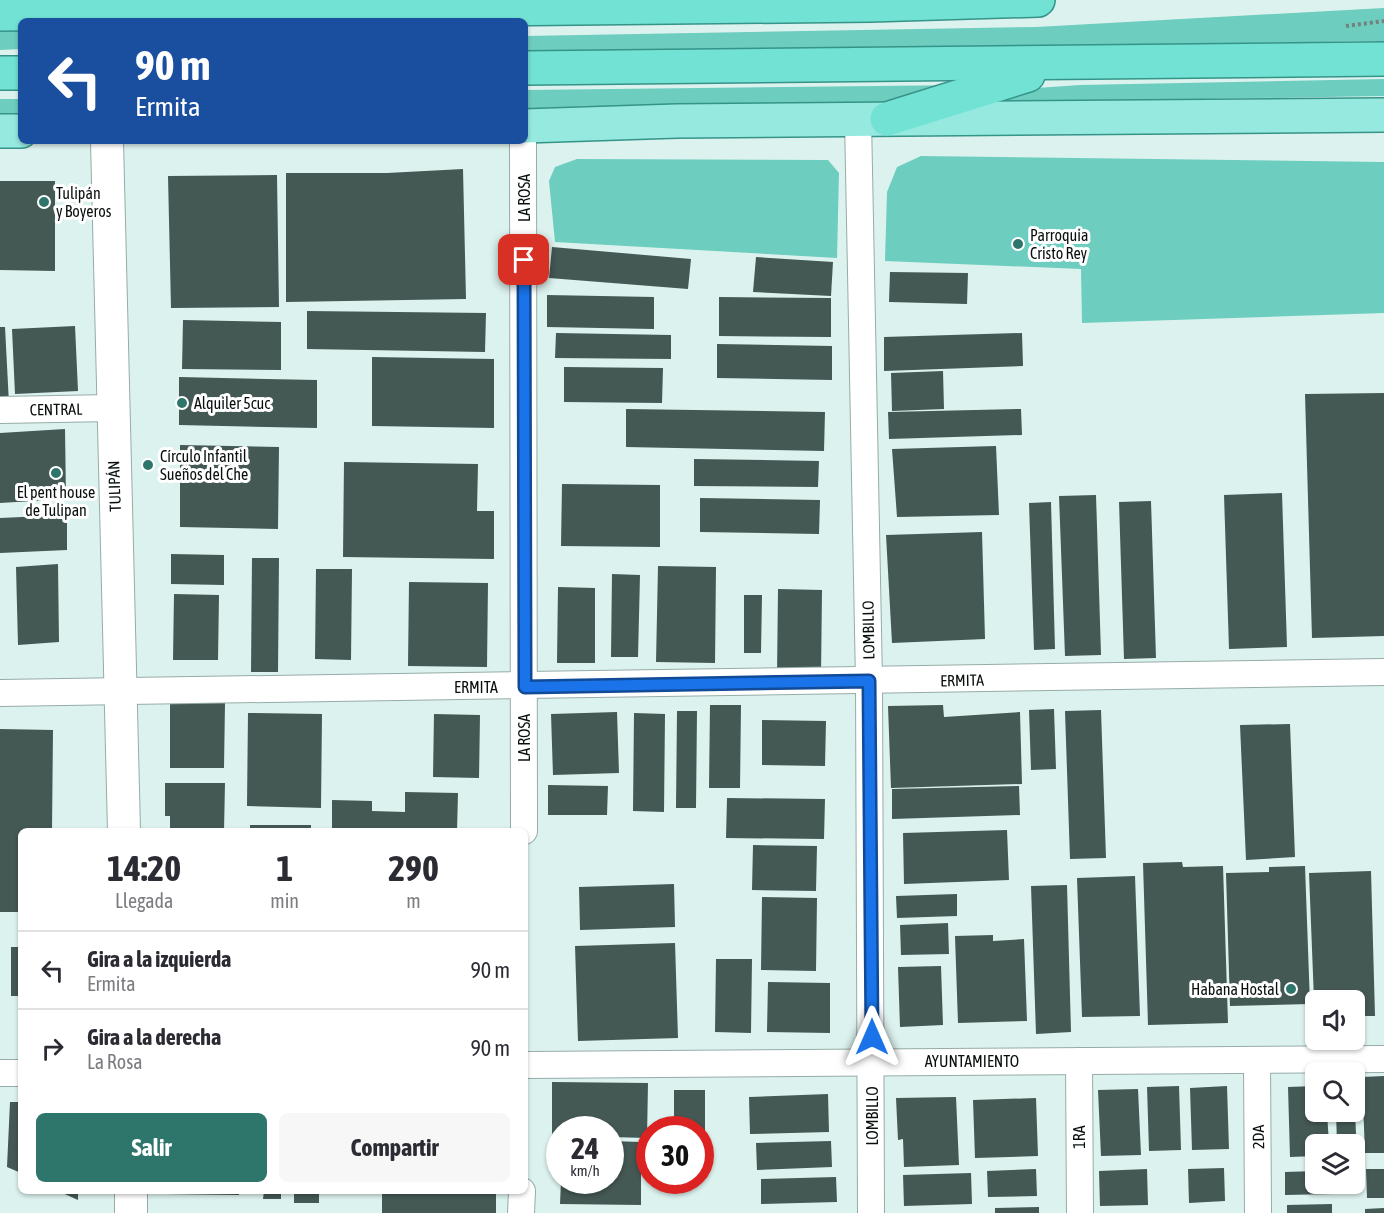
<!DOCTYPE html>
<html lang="es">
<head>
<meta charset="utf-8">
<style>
	:root { --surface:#fff; --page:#f7f7f7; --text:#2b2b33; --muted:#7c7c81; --line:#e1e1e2; --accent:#2e756c }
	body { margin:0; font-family:"Asap Condensed",sans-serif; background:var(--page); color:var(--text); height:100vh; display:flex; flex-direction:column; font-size:22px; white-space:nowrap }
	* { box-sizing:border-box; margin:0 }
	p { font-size:20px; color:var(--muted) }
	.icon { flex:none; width:33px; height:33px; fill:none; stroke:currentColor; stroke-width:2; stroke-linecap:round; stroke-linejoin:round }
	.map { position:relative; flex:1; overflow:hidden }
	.details { position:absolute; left:18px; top:828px; width:510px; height:366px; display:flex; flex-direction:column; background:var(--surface); border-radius:9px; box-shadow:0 2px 4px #0004 }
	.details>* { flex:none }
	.guide { position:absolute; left:18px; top:18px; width:510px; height:126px; border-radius:9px; box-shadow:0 2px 4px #0004; background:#1a4fa0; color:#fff; overflow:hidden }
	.controls { position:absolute; left:1305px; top:990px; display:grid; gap:12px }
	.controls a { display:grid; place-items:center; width:60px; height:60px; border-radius:9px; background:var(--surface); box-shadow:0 2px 4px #0004; font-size:30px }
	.speed { position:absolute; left:546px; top:1116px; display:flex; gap:12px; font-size:30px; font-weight:700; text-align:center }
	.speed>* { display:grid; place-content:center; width:78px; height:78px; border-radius:50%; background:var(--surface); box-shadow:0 2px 4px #0004; line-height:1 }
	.speed small { font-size:15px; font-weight:400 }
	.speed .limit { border:9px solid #d22; background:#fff; color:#111 }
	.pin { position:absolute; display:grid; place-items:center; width:51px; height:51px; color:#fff; margin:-26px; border-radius:12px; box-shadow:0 3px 9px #0006 }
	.me { position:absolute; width:66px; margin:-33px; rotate:0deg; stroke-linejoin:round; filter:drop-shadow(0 0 4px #0008) }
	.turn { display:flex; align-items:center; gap:21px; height:126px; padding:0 18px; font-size:27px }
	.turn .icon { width:78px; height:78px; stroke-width:2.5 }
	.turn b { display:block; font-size:42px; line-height:51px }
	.eta { display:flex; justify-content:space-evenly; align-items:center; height:102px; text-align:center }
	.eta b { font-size:36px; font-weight:700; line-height:42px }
	.action { display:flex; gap:12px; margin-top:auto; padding:12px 18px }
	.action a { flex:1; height:69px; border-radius:9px; background:var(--accent); color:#fff; font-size:24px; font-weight:700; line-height:69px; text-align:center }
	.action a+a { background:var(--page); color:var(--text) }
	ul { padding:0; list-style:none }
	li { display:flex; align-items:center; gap:18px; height:78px; padding:0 18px; border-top:2px solid var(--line) }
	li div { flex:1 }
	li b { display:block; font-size:22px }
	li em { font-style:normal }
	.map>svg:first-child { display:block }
</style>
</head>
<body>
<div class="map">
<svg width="1384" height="1213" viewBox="0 0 1384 1213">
	<rect width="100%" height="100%" fill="#dcf2ee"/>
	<g fill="#6dcdbf">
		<path d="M1384 8V41L525 55V36L1036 27Z"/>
		<path d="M0 31H21V49L0 50Z"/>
		<path d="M1384 79V96L965 103 1022 89 1080 85Z"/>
		<path d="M968 85 894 105 525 109V90Z"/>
		<path d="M0 99H21V114L0 115Z"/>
		<path d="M921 156 1384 162V313L1082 323 1081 269 885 261 887 192 897 167Z"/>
		<path d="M577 159 828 160 839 173 837 258 555 242 549 181 555 167Z"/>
	</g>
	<g fill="#445854">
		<path d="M463 169 466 299 286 302V173H387Z"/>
		<path d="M277 175 279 307 171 308 168 176Z"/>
		<path d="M0 181H55V271L0 270Z"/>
		<path d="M552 247 691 259 688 289 549 278Z"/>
		<path d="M756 257 833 262 831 296 753 292Z"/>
		<path d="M890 272 968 273 967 304 889 302Z"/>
		<path d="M547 295 654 297V329L547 327Z"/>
		<path d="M719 297 831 298V337L719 336Z"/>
		<path d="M307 311 486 313 485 352 307 349Z"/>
		<path d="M183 320 281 322V370L182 369Z"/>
		<path d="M75 326 78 391 15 394 12 329Z"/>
		<path d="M0 327H5L9 404H0Z"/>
		<path d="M556 333 671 335V359L555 358Z"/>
		<path d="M1022 333 1023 366 884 371V337Z"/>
		<path d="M717 344 832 346V380L717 378Z"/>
		<path d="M372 357 494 359V428L372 426Z"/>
		<path d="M564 367 663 368 662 403 564 402Z"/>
		<path d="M943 371 944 409 892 411 891 373Z"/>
		<path d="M179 377 317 380V428L179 425Z"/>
		<path d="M1384 393V636L1312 638 1305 394Z"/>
		<path d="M626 409 825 412 824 451 626 447Z"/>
		<path d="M1021 409 1022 435 889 439 888 412Z"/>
		<path d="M65 429 66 499 0 503V433Z"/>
		<path d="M180 445 279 447 278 529 180 527Z"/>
		<path d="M996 446 999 515 897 517 892 449Z"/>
		<path d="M694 459 819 461 818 487 694 486Z"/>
		<path d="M344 462 478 464 477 511H494V559L343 557Z"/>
		<path d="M562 484 660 485V547L561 546Z"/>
		<path d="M1282 493 1287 647 1229 649 1224 495Z"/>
		<path d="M1096 495 1101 655 1065 656 1059 496Z"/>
		<path d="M700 498 820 500 819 534 700 532Z"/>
		<path d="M1151 501 1156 658 1124 659 1119 502Z"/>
		<path d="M1051 502 1055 649 1034 650 1029 503Z"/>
		<path d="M67 515V550L0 553V518Z"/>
		<path d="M982 532 985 639 892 643 886 535Z"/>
		<path d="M171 554 224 555V585L171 584Z"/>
		<path d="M252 558H279L278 672H251Z"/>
		<path d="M58 564 59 642 18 645 16 567Z"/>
		<path d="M658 566 716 567 715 663 656 662Z"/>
		<path d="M316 569H352L351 660 315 659Z"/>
		<path d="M612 574 640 575 638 657H611Z"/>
		<path d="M409 582 488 583 487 667 408 666Z"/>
		<path d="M558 587 595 588V663H557Z"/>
		<path d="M778 589 822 590 821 675H777Z"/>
		<path d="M174 594 219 595 218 660H173Z"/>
		<path d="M744 595H762L761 653H744Z"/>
		<path d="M170 702 225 703 224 768H170Z"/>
		<path d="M710 705H741L740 788H709Z"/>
		<path d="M943 705 944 717 1020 712 1022 784 891 788 888 706Z"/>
		<path d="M1054 709 1056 769 1031 770 1029 710Z"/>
		<path d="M1101 710 1106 858 1070 859 1065 711Z"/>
		<path d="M677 711H697L696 808H676Z"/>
		<path d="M617 712 619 773 553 775 551 714Z"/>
		<path d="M248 713 322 714 321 808 247 806Z"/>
		<path d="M634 713 665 714 664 812 633 811Z"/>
		<path d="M434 714 480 715 479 778 433 777Z"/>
		<path d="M762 720 826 721 825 766 762 765Z"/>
		<path d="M1290 724 1295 857 1246 860 1240 725Z"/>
		<path d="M0 729 53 730 52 831H21V912H0Z"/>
		<path d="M165 783H225L224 831H170V816H165Z"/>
		<path d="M548 785 608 786 607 815H548Z"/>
		<path d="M1019 786 1020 815 892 819V789Z"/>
		<path d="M405 792 458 793 457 831H332V800L372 801V811L405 812Z"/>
		<path d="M727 798 825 799 824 839 726 838Z"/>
		<rect x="250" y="825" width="61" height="6"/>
		<path d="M1007 830 1009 880 904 884 903 833Z"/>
		<path d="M753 845 817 846 816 891 752 890Z"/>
		<path d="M1182 862 1183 867 1223 866 1228 1023 1148 1025 1143 863Z"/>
		<path d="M1305 866 1310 1004 1230 1006 1226 873 1269 872V867Z"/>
		<path d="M1371 871 1375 1016H1354V1000H1314L1309 873Z"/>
		<path d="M1135 876 1140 1016 1082 1017 1077 878Z"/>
		<path d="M674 884 675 927 580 930 579 887Z"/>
		<path d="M1067 885 1071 1032 1036 1034 1031 886Z"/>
		<path d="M957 894V916L897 918 896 896Z"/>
		<path d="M762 897 817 898 816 971 761 970Z"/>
		<path d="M948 923 949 954 901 955 900 925Z"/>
		<path d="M993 935V941L1024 939 1027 1021 958 1023 955 936Z"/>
		<path d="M675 943 678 1038 578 1041 575 946Z"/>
		<path d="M11 947H21V1037H18L19 996H11Z"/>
		<path d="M716 959H752L751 1033 715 1032Z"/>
		<path d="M941 966 943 1025 900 1027 898 967Z"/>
		<path d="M768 982 830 983V1033L767 1032Z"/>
		<path d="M1384 1076V1153H1365L1362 1077Z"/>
		<path d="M552 1082 648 1083 647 1138 610 1137V1130H560V1136H552Z"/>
		<path d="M1179 1086 1181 1150 1149 1151 1147 1087Z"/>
		<path d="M1227 1086 1229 1149 1192 1150 1190 1088Z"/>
		<path d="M1316 1086V1112H1327L1329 1144H1316V1156L1290 1157 1288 1087Z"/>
		<path d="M1138 1089 1141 1155 1101 1156 1098 1090Z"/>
		<path d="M674 1090H705V1158H700V1130H674Z"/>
		<path d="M828 1094 829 1132 750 1134 749 1097Z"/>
		<path d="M956 1097 959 1165 904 1167 903 1139 898 1140 896 1098Z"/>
		<path d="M1036 1098 1038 1156 975 1158 973 1100Z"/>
		<path d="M10 1102H21V1173L7 1167Z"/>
		<path d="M1336 1112H1355L1357 1155H1354V1144H1337Z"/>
		<path d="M610 1141 641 1142V1205L560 1204 561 1180H610Z"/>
		<path d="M831 1141 832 1167 757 1170 756 1143Z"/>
		<path d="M1224 1168 1225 1201 1189 1203 1188 1169Z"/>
		<path d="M1036 1169 1037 1196 988 1197 987 1171Z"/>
		<path d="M1147 1169 1148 1205 1100 1206 1099 1171Z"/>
		<path d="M1366 1169H1384V1198H1367Z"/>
		<path d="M1316 1171V1184H1333V1194L1285 1195V1172Z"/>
		<path d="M971 1173 972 1204 904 1206 903 1175Z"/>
		<path d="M836 1177 837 1202 761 1204V1179Z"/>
		<path d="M58 1191H78V1200Z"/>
		<path d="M165 1191H239V1195L165 1194Z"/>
		<path d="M264 1191H281V1199H263Z"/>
		<rect x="294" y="1191" width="25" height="12"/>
		<rect x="382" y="1191" width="114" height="22"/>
		<path d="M1332 1204V1213H1287V1205Z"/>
		<path d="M1039 1207V1213H995V1208Z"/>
		<path d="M1384 1208V1213H1365V1209Z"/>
	</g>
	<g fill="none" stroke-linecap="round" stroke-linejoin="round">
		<defs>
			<g id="minor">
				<path d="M858 119 869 681 871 1213"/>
				<path d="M523 141 524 831"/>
				<path d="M0 410 112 408"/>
				<path d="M0 693 1384 672"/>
				<path d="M1079 1061 1080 1213"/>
				<path d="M1257 1061 1258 1213"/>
				<path d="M525 1065 1384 1059"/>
				<path d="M0 1073H21"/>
				<path d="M521 1213 522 1191"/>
			</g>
			<g id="tertiary">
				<path d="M107 141 124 831"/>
				<path d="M131 1191V1213"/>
			</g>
			<g id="primary">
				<path d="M525 126 677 121 1384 115"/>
				<path d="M0 131H21"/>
			</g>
			<g id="trunk">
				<path d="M0 14 871 5 1038 0"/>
				<path d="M525 68 1384 59"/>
				<path d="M0 73H21"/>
				<path d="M887 119 1028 75"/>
			</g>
		</defs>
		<use href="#minor" stroke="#96aca8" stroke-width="28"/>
		<use href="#tertiary" stroke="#96aca8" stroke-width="34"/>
		<use href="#primary" stroke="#369388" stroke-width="36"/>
		<use href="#trunk" stroke="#369388" stroke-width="36"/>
		<path stroke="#73817f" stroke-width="4" stroke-dasharray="3 3" stroke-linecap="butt" d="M1346 26 1384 21"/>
		<use href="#minor" stroke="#fff" stroke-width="26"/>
		<use href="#tertiary" stroke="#fff" stroke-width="32"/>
		<use href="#primary" stroke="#95e9df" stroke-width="33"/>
		<use href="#trunk" stroke="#72e2d4" stroke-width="33"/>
	</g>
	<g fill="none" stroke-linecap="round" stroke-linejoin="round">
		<defs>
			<path id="route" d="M524 260 525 687 869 681 872 1037"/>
		</defs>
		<use href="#route" stroke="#114b97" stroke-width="15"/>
		<use href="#route" stroke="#1a73e8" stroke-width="10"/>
	</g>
	<g fill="#2e756c" stroke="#fff" stroke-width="2">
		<circle cx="44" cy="202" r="6"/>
		<circle cx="1018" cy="244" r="6"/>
		<circle cx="182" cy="403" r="6"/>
		<circle cx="148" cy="465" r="6"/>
		<circle cx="56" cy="473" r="6"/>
		<circle cx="1291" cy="989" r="6"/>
	</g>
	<g text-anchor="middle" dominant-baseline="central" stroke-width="6" stroke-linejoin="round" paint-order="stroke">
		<g font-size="16" fill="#080f0e" stroke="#fff" text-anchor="start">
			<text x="56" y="193">Tulipán<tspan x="56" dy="18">y Boyeros</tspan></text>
			<text x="1030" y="235">Parroquia<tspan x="1030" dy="18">Cristo Rey</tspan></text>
			<text x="194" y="403">Alquiler 5cuc</text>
			<text x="160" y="456">Círculo Infantil<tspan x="160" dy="18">Sueños del Che</tspan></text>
			<text x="56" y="492" text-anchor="middle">El pent house<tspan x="56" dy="18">de Tulipan</tspan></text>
			<text x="1279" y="989" text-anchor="end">Habana Hostal</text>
		</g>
		<g font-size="16" fill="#080f0e" stroke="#fff">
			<text transform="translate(524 198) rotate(-90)">LA ROSA</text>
			<text transform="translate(56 409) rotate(-1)">CENTRAL</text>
			<text transform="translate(114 486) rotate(-92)">TULIPÁN</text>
			<text transform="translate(868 630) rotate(-91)">LOMBILLO</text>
			<text transform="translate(962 680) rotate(-1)">ERMITA</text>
			<text x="476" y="687">ERMITA</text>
			<text transform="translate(524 738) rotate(-90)">LA ROSA</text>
			<text x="972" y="1061">AYUNTAMIENTO</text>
			<text transform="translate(872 1116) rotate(-90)">LOMBILLO</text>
			<text transform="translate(1079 1137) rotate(-90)">1RA</text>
			<text transform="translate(1258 1137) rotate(-91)">2DA</text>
		</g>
	</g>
</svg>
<div class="controls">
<a><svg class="icon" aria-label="sound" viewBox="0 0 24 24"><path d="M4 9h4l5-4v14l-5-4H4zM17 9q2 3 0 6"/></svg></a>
<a><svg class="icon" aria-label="search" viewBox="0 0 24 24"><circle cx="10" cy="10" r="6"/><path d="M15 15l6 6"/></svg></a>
<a><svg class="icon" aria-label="layers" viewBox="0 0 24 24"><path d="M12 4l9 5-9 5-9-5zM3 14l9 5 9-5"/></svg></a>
</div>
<div class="speed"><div>24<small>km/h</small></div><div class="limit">30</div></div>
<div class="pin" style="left:524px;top:260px;background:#d93025"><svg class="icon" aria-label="arrive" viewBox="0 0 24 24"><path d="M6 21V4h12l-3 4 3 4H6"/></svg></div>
<svg class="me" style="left:872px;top:1037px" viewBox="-20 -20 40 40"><path d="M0-17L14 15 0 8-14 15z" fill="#1a73e8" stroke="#fff" stroke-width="4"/></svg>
<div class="guide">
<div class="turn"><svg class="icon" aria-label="left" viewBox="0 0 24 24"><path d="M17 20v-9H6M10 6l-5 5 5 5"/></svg><div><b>90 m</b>Ermita</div></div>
</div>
<section class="details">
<div class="eta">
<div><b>14:20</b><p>Llegada</p></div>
<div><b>1</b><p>min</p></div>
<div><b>290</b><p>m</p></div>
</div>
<ul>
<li><svg class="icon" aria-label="left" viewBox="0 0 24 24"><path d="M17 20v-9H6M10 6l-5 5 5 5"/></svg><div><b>Gira a la izquierda</b><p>Ermita</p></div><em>90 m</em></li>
<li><svg class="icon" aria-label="right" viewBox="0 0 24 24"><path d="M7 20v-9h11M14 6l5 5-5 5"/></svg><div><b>Gira a la derecha</b><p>La Rosa</p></div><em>90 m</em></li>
</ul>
<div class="action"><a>Salir</a><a>Compartir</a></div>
</section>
</div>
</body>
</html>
